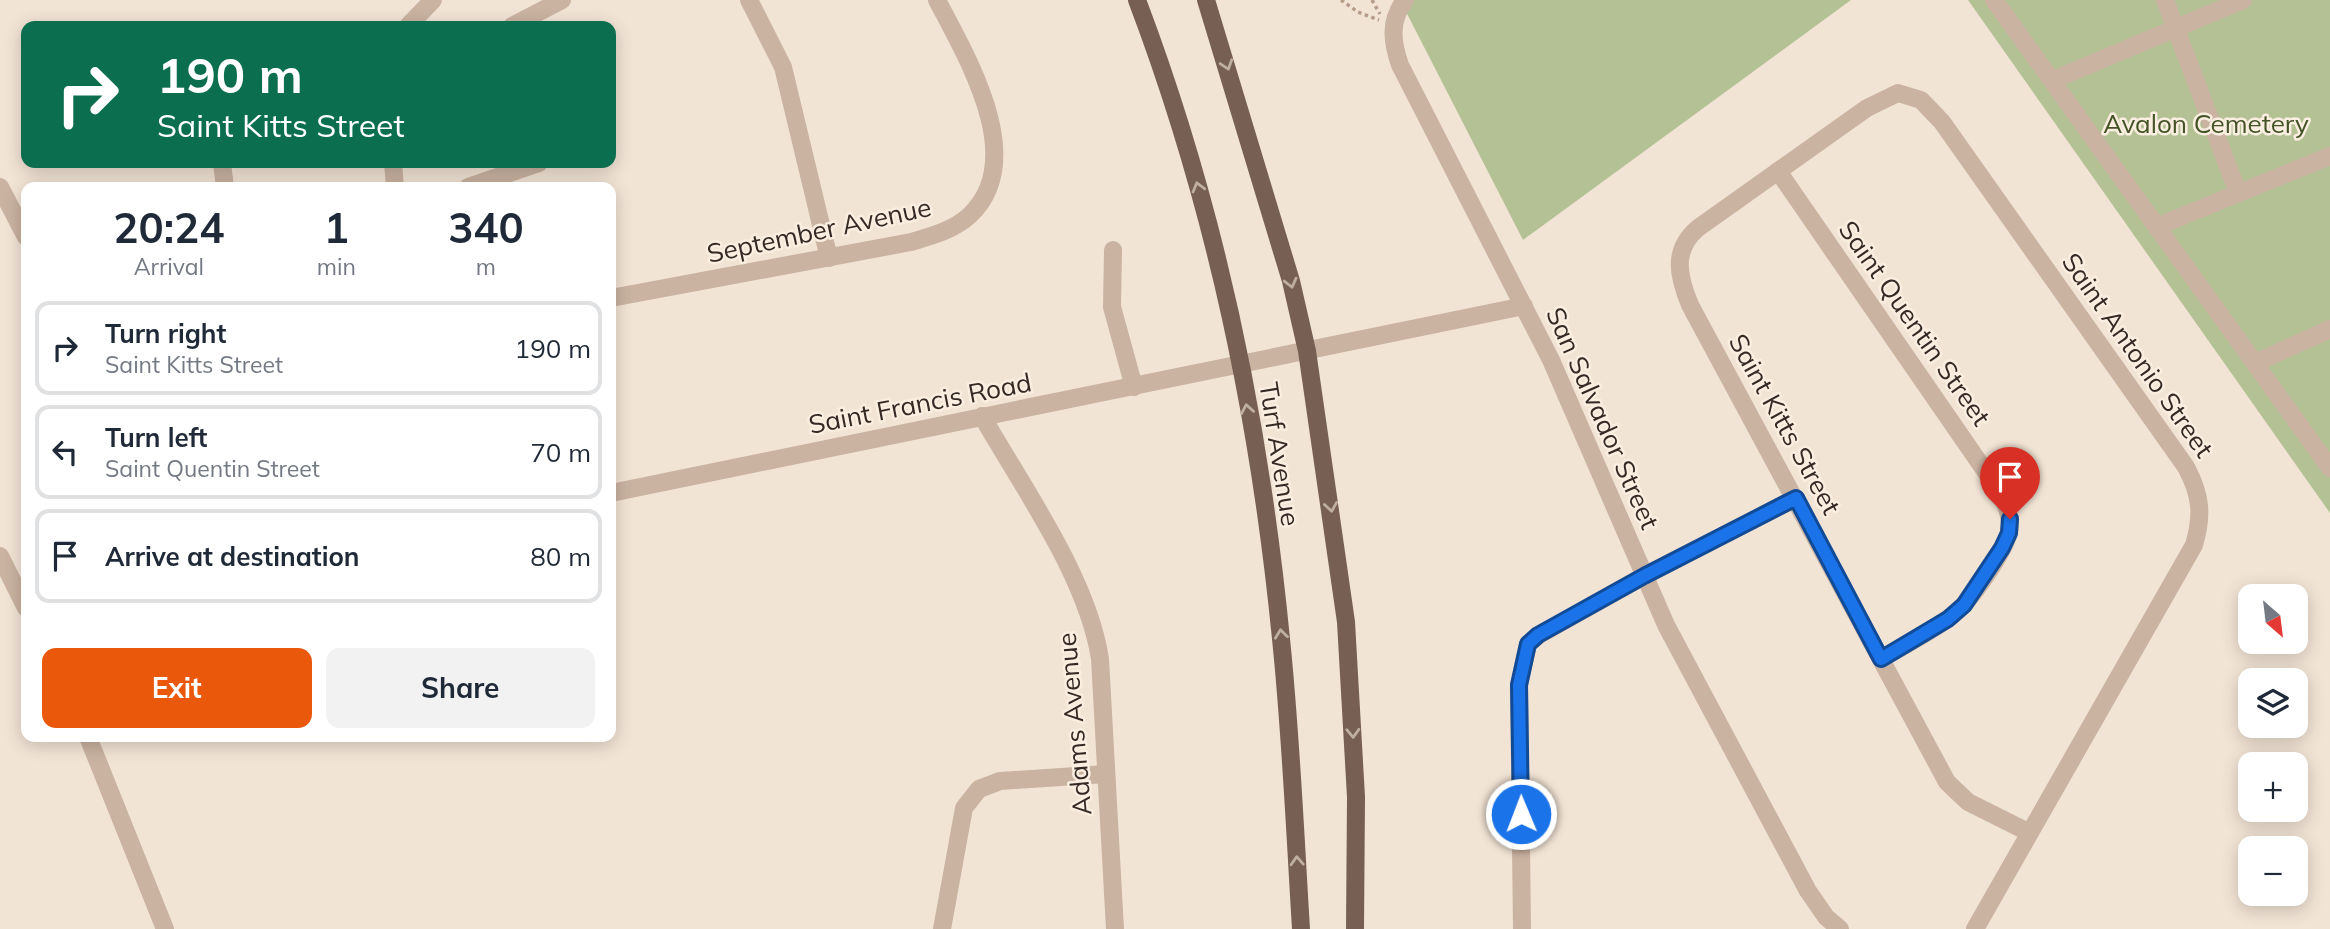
<!DOCTYPE html>
<html lang="en">
<head>
<meta charset="utf-8">
<style>
	:root { --surface:#fff; --page:#f2f2f3; --text:#1f2937; --muted:#747a83; --line:#e0e1e3; --accent:#ea580c }
	body { margin:0; font-family:Mulish,sans-serif; background:var(--page); color:var(--text); height:100vh; display:flex; flex-direction:column; font-size:26px; white-space:nowrap }
	* { box-sizing:border-box; margin:0 }
	p { font-size:23px; color:var(--muted) }
	.icon { flex:none; width:38px; height:38px; fill:none; stroke:currentColor; stroke-width:2; stroke-linecap:round; stroke-linejoin:round }
	.map { position:relative; flex:1; overflow:hidden }
	.details { position:absolute; left:21px; top:182px; width:595px; height:560px; display:flex; flex-direction:column; background:var(--surface); border-radius:14px; box-shadow:0 4px 18px #0003 }
	.details>* { flex:none }
	.hud { position:absolute; left:21px; top:21px; width:595px; height:147px; border-radius:14px; box-shadow:0 4px 18px #0003; background:#0b6e4f; color:#fff; overflow:hidden }
	.needle { width:46px; rotate:152deg }
	.buttons { position:absolute; left:2238px; top:584px; display:grid; gap:14px }
	.buttons a { display:grid; place-items:center; width:70px; height:70px; border-radius:14px; background:var(--surface); box-shadow:0 4px 18px #0003; font-size:35px }
	.pin { position:absolute; display:grid; place-items:center; width:60px; height:60px; color:#fff; margin:-72px -30px; border-radius:50% 50% 50% 0; rotate:-45deg; box-shadow:0 0 7px #0007 }
	.pin .icon { rotate:45deg }
	.me { position:absolute; width:77px; margin:-38px; rotate:359deg; stroke-linejoin:round; filter:drop-shadow(0 0 5px #0008) }
	.turn { display:flex; align-items:center; gap:24px; height:147px; padding:0 21px; font-size:32px }
	.turn .icon { width:91px; height:91px; stroke-width:2.5 }
	.turn b { display:block; font-size:49px; line-height:60px }
	.eta { display:flex; justify-content:space-evenly; align-items:center; height:119px; text-align:center }
	.eta b { font-size:42px; font-weight:700; line-height:49px }
	.action { display:flex; gap:14px; margin-top:auto; padding:14px 21px }
	.action a { flex:1; height:80px; border-radius:14px; background:var(--accent); color:#fff; font-size:28px; font-weight:700; line-height:80px; text-align:center }
	.action a+a { background:var(--page); color:var(--text) }
	ul { padding:0; list-style:none }
	li { display:flex; align-items:center; gap:21px; height:94px; margin:0 14px 10px; padding:0 7px; border:4px solid var(--line); border-radius:14px }
	li div { flex:1 }
	li b { display:block; font-size:26px }
	li em { font-style:normal }
	.map>svg:first-child { display:block }
</style>
</head>
<body>
<div class="map">
<svg width="2330" height="929" viewBox="0 0 2330 929">
	<rect width="100%" height="100%" fill="#f2e4d5"/>
	<g fill="#b3c195">
		<path d="M1400 0H1851L1523 240Z"/>
		<path d="M1968 0H2330V513Z"/>
	</g>
	<g fill="none" stroke-linecap="round" stroke-linejoin="round">
		<g stroke="#b69d8b" stroke-width="3.5" stroke-dasharray="3.5 3.5" stroke-linecap="butt">
			<path d="M1341 0 1358 12 1379 20"/>
			<path d="M1372 0 1380 14"/>
		</g>
		<g stroke="#cab3a1" stroke-width="18">
			<path d="M749 0 783 67 829 258"/>
			<path d="M1405 0C1389 21 1392 42 1400 65L1551 360 1666 625 1808 891 1826 917 1840 929"/>
			<path d="M1994 0 2330 468"/>
			<path d="M2165 0 2238 193"/>
			<path d="M408 26 433 0"/>
			<path d="M512 26 562 0"/>
			<path d="M2053 80 2243 0"/>
			<path d="M222 163 225 187"/>
			<path d="M393 163 395 187"/>
			<path d="M1778 171 1999 491C2006 504 2012 517 2009 532 2005 551 1971 600 1955 613 1934 631 1906 644 1881 659"/>
			<path d="M0 187 26 237"/>
			<path d="M468 187 539 163"/>
			<path d="M2158 226 2330 156"/>
			<path d="M1113 250 1112 307 1134 387"/>
			<path d="M611 298 911 242C932 236 954 230 970 215 1029 159 966 56 937 0"/>
			<path d="M2255 363 2330 329"/>
			<path d="M982 416C1023 488 1088 578 1100 659L1115 929"/>
			<path d="M611 493 1524 306"/>
			<path d="M0 556 26 608"/>
			<path d="M88 737 165 929"/>
			<path d="M942 929 964 808 979 789 1000 781 1106 774"/>
			<path d="M1522 929 1519 685 1528 644 1539 635 1644 576 1796 498"/>
			<path d="M1975 929 2194 545C2203 515 2201 495 2186 467L1942 122 1921 100 1898 93 1867 108 1698 228C1672 250 1678 276 1690 305L1947 782 1968 802 2028 832"/>
		</g>
		<g stroke="#775f54" stroke-width="18">
			<path d="M1137 0C1214 203 1260 423 1281 639 1291 735 1295 832 1301 929"/>
			<path d="M1206 0 1291 281 1307 351 1346 622 1356 797 1355 929"/>
		</g>
	</g>
	<defs><path id="oneway-chevron" d="M-2-3.5L2.5 0L-2 3.5" fill="none" stroke-width="1.6" stroke-linecap="round" stroke-linejoin="round" transform="scale(1.75)"/></defs>
	<g stroke="#bfaea2">
		<use href="#oneway-chevron" transform="translate(1227 65) rotate(72)"/>
		<use href="#oneway-chevron" transform="translate(1198 187) rotate(-105)"/>
		<use href="#oneway-chevron" transform="translate(1291 283) rotate(76)"/>
		<use href="#oneway-chevron" transform="translate(1247 409) rotate(-100)"/>
		<use href="#oneway-chevron" transform="translate(1331 507) rotate(81)"/>
		<use href="#oneway-chevron" transform="translate(1281 634) rotate(-97)"/>
		<use href="#oneway-chevron" transform="translate(1353 733) rotate(88)"/>
		<use href="#oneway-chevron" transform="translate(1297 861) rotate(-93)"/>
	</g>
	<g fill="none" stroke-linecap="round" stroke-linejoin="round">
		<defs>
			<path id="route" d="M1521 814 1519 685 1528 644 1538 635 1644 576 1796 498 1881 659 1948 619 1964 605 2002 548 2009 533 2010 519"/>
		</defs>
		<use href="#route" stroke="#114b97" stroke-width="18"/>
		<use href="#route" stroke="#1a73e8" stroke-width="12"/>
	</g>
	<g text-anchor="middle" dominant-baseline="central" stroke-width="5" stroke-linejoin="round" paint-order="stroke">
		<g font-size="26" fill="#445427" stroke="#faeee1">
			<text x="2206" y="123">Avalon Cemetery</text>
		</g>
		<g font-size="26" fill="#342924" stroke="#faeee1">
			<text transform="translate(819 230) rotate(-12)">September Avenue</text>
			<text transform="translate(1915 323) rotate(55)">Saint Quentin Street</text>
			<text transform="translate(2138 355) rotate(55)">Saint Antonio Street</text>
			<text transform="translate(920 403) rotate(-11)">Saint Francis Road</text>
			<text transform="translate(1603 418) rotate(66)">San Salvador Street</text>
			<text transform="translate(1785 424) rotate(61)">Saint Kitts Street</text>
			<text transform="translate(1280 454) rotate(81)">Turf Avenue</text>
			<text transform="translate(1074 724) rotate(-95)">Adams Avenue</text>
		</g>
	</g>
</svg>
<div class="buttons">
<a><svg class="needle" viewBox="-14 -14 28 28"><path d="M0-13l5 13h-10z" fill="#e53935"/><path d="M0 13l5-13h-10z" fill="#747a83"/></svg></a>
<a><svg class="icon" aria-label="layers" viewBox="0 0 24 24"><path d="M12 4l9 5-9 5-9-5zM3 14l9 5 9-5"/></svg></a>
<a>+</a>
<a>−</a>
</div>
<div class="pin" style="left:2010px;top:519px;background:#d93025"><svg class="icon" aria-label="arrive" viewBox="0 0 24 24"><path d="M6 21V4h12l-3 4 3 4H6"/></svg></div>
<svg class="me" style="left:1521px;top:814px" viewBox="-20 -20 40 40"><circle r="17" fill="#1a73e8" stroke="#fff" stroke-width="3"/><path d="M0-11L8 9 0 5-8 9z" fill="#fff"/></svg>
<div class="hud">
<div class="turn"><svg class="icon" aria-label="right" viewBox="0 0 24 24"><path d="M7 20v-9h11M14 6l5 5-5 5"/></svg><div><b>190 m</b>Saint Kitts Street</div></div>
</div>
<section class="details">
<div class="eta">
<div><b>20:24</b><p>Arrival</p></div>
<div><b>1</b><p>min</p></div>
<div><b>340</b><p>m</p></div>
</div>
<ul>
<li><svg class="icon" aria-label="right" viewBox="0 0 24 24"><path d="M7 20v-9h11M14 6l5 5-5 5"/></svg><div><b>Turn right</b><p>Saint Kitts Street</p></div><em>190 m</em></li>
<li><svg class="icon" aria-label="left" viewBox="0 0 24 24"><path d="M17 20v-9H6M10 6l-5 5 5 5"/></svg><div><b>Turn left</b><p>Saint Quentin Street</p></div><em>70 m</em></li>
<li><svg class="icon" aria-label="arrive" viewBox="0 0 24 24"><path d="M6 21V4h12l-3 4 3 4H6"/></svg><div><b>Arrive at destination</b></div><em>80 m</em></li>
</ul>
<div class="action"><a>Exit</a><a>Share</a></div>
</section>
</div>
</body>
</html>
